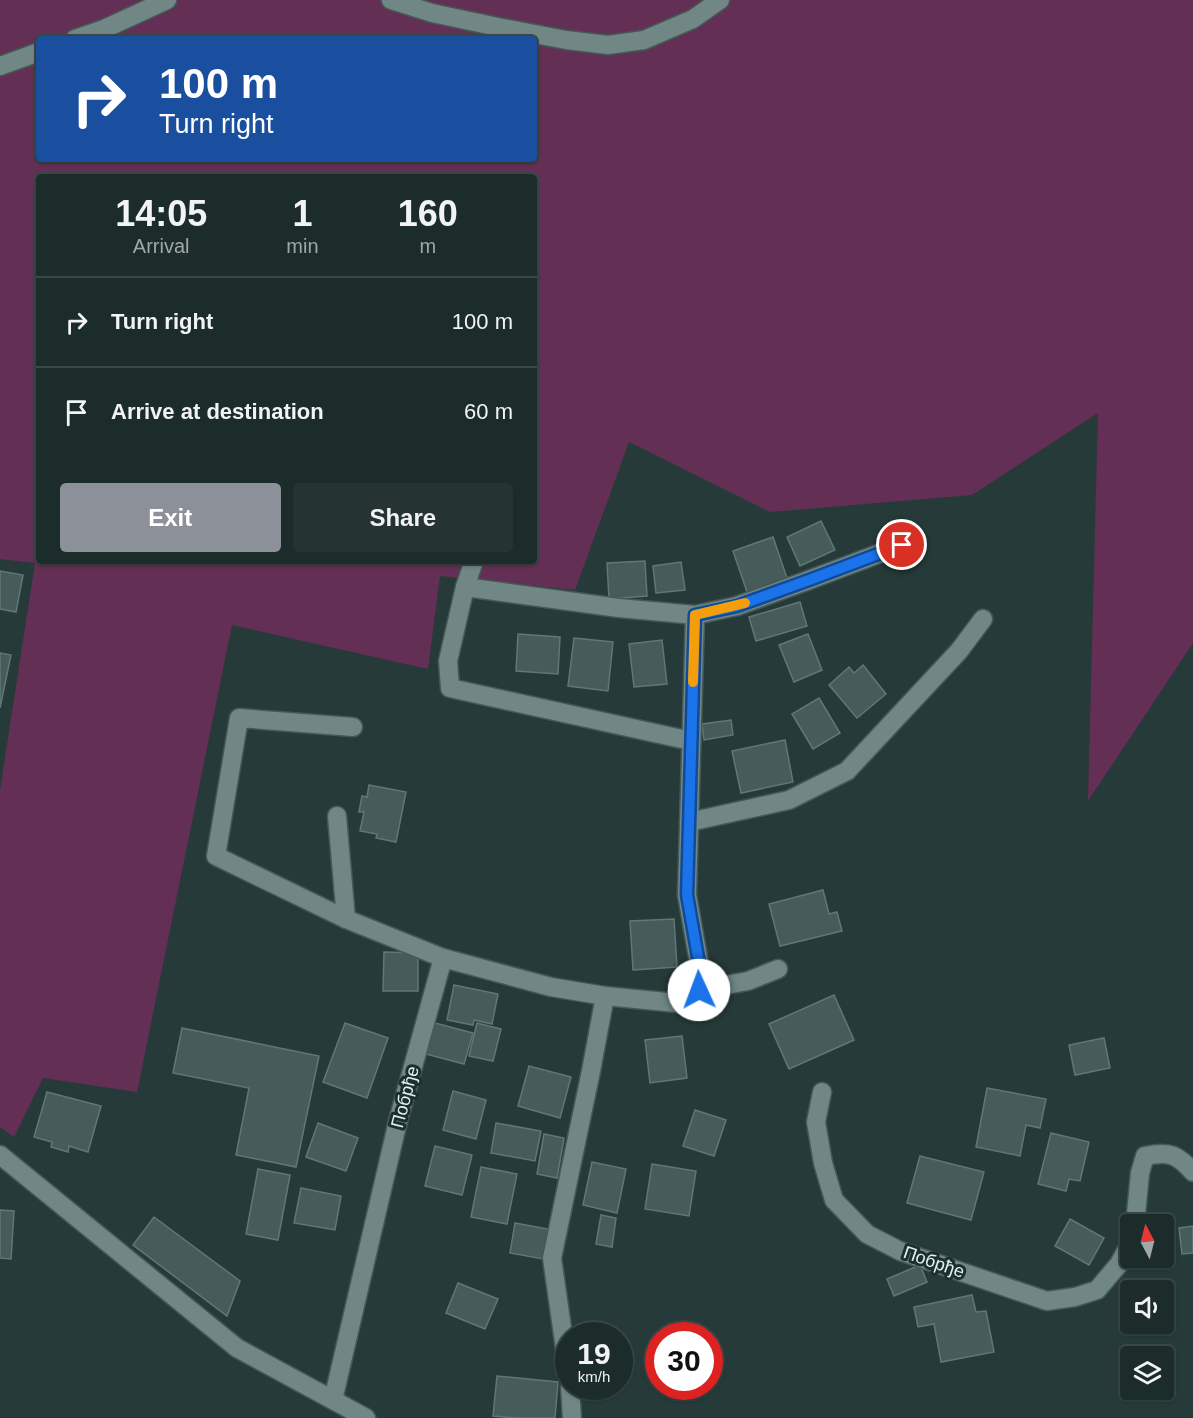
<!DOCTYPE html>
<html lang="en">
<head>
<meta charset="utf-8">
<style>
	:root { --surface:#1c2c2b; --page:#253433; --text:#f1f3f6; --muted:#a0a7a9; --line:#3a4847; --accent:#8c9099 }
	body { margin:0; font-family:Arial,sans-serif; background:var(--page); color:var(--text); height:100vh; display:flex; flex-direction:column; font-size:22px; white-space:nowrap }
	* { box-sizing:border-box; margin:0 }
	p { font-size:20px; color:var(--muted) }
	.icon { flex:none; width:33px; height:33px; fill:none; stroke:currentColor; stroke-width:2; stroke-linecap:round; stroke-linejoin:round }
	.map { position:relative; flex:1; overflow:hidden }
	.sheet { position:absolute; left:36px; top:174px; width:501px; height:390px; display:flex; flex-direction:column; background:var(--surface); border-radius:6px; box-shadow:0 2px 4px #0004,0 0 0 2px var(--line) }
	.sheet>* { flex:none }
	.top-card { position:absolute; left:36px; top:36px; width:501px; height:126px; border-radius:6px; box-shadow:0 2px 4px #0004,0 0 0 2px var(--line); background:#1a4fa0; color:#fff; overflow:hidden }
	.needle { width:39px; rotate:353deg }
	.controls { position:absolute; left:1120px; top:1214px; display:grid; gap:12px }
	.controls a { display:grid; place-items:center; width:54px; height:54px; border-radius:6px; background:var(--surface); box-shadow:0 2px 4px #0004,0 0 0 2px var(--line); font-size:30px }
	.speed { position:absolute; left:555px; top:1322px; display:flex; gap:12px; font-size:30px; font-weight:700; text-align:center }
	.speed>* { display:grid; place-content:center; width:78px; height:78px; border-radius:50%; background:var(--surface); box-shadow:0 2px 4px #0004,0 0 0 2px var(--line); line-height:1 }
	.speed small { font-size:15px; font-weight:400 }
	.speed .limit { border:9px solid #d22; background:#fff; color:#111 }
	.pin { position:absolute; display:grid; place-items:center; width:51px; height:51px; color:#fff; margin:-26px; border:3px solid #fff; border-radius:50%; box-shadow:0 2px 6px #0007 }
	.me { position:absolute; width:66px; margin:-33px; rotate:358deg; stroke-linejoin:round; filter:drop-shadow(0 0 4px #0008) }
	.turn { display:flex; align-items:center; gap:21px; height:126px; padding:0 24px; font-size:27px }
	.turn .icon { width:78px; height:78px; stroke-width:2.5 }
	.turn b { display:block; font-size:42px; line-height:51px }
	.eta { display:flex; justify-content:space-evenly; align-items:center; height:102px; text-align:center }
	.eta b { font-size:36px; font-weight:600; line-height:42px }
	.cta { display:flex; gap:12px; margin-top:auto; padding:12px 24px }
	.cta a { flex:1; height:69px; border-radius:6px; background:var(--accent); color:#fff; font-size:24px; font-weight:600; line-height:69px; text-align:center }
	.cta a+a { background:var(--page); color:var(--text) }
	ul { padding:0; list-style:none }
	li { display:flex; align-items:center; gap:18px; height:90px; padding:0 24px; border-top:2px solid var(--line) }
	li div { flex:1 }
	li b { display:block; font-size:22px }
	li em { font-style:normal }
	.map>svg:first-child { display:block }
</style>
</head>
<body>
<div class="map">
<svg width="1193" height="1418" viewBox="0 0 1193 1418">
	<rect width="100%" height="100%" fill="#263b39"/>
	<path fill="#642f54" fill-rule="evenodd" d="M0 0H1193V643L1088 801 1098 413 972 495 770 512 629 442 575 590 440 576 428 669 232 625 137 1092 43 1078 14 1137 0 1127V790L35 563 0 559ZM39 39H534V159H39ZM39 177H534V561H39Z"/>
	<g fill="#465c5a" stroke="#617775" stroke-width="1.5">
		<path d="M821 521 835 550 800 566 787 537Z"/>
		<path d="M773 537 788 581 748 595 733 551Z"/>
		<path d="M645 561 647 596 609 599 607 563Z"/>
		<path d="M681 562 685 590 656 593 653 566Z"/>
		<path d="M0 571 23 575 16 612 0 609Z"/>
		<path d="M800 602 807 626 756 641 749 617Z"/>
		<path d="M518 634 560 637 558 674 516 671Z"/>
		<path d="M808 634 822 670 794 682 779 645Z"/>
		<path d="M574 638 613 642 608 691 568 686Z"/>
		<path d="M662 640 667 684 634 687 629 644Z"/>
		<path d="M0 653 11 655 0 708Z"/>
		<path d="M863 665 886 694 857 718 829 685 849 667 854 673Z"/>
		<path d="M819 698 840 733 813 749 792 714Z"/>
		<path d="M731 720 733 735 704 740 702 724Z"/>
		<path d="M785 740 793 782 741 793 732 751Z"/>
		<path d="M369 785 406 792 396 842 376 838 377 834 360 831 364 812H359L362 796 367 797Z"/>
		<path d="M823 890 829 914 837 912 842 931 780 946 769 904Z"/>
		<path d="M674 919 677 967 633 970 630 921Z"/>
		<path d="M384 952 418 953V991H383Z"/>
		<path d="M454 985 498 994 492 1024 474 1020 473 1025 447 1020Z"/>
		<path d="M834 995 854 1040 789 1069 769 1024Z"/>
		<path d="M345 1023 388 1038 367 1098 323 1082Z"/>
		<path d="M435 1023 473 1033 464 1064 426 1054Z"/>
		<path d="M477 1023 501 1029 493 1061 469 1056Z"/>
		<path d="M182 1028 319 1056 296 1167 236 1155 249 1088 173 1073Z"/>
		<path d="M682 1036 687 1078 650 1083 645 1040Z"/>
		<path d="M1104 1038 1110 1068 1075 1075 1069 1045Z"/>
		<path d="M529 1066 571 1077 560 1118 518 1106Z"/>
		<path d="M987 1088 1046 1099 1040 1128 1026 1125 1020 1156 976 1147Z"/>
		<path d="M453 1091 486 1100 476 1139 443 1130Z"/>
		<path d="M47 1092 101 1106 88 1152 69 1146 68 1152 51 1147 52 1142 34 1137Z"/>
		<path d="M695 1110 726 1120 714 1156 683 1146Z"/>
		<path d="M318 1123 358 1138 346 1171 306 1157Z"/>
		<path d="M496 1123 541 1131 535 1161 491 1153Z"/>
		<path d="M1051 1133 1089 1142 1080 1181 1069 1179 1066 1191 1038 1184Z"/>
		<path d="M544 1134 564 1138 557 1178 537 1174Z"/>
		<path d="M435 1146 472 1155 462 1195 425 1186Z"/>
		<path d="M920 1156 984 1172 971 1220 907 1203Z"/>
		<path d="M592 1162 626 1169 617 1213 583 1205Z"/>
		<path d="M652 1164 696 1171 689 1216 645 1209Z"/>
		<path d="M481 1167 517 1174 507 1224 471 1217Z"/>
		<path d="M258 1169 290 1175 278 1240 246 1234Z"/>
		<path d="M301 1188 341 1196 335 1230 294 1223Z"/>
		<path d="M0 1210 14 1211 11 1259 0 1258Z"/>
		<path d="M601 1215 616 1218 612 1247 596 1244Z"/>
		<path d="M154 1217 240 1281 227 1316 133 1245Z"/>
		<path d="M1070 1219 1104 1238 1089 1265 1055 1246Z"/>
		<path d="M515 1223 548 1229 543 1259 510 1253Z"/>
		<path d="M1193 1226V1253L1182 1254 1179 1228Z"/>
		<path d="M920 1265 927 1282 894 1296 887 1279Z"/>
		<path d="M458 1283 498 1299 485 1329 446 1313Z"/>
		<path d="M972 1295 976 1312 986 1311 994 1352 941 1362 934 1324 918 1327 914 1307Z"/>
		<path d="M497 1376 558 1382 555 1418H515L493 1416Z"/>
	</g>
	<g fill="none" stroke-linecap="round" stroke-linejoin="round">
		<defs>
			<g id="minor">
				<path d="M391 0 432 13 498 27 566 40 608 45 644 40 693 19 720 0"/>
				<path d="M75 39 104 29 167 0"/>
				<path d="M0 66 39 52"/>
				<path d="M474 561 465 587 448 661 450 688 691 741"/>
				<path d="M465 587 619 608 695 615 737 606 809 580 902 545"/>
				<path d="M353 727 239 718 216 856 346 919 443 958"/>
				<path d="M337 816 346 919"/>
				<path d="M689 822 789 800 847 771 959 651 983 619"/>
				<path d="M699 990 748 981 778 969"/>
				<path d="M822 1092 816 1122 823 1163 834 1200 867 1234 900 1251 1047 1301 1075 1297 1097 1290 1119 1264 1131 1242"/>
				<path d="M0 1155 237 1348 366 1418"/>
				<path d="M1135 1224 1140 1173 1145 1156C1169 1151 1177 1154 1193 1172"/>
				<path d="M568 1370 552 1258 591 1071 605 996"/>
				<path d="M570 1386 572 1418"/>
				<path d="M333 1400 398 1121 443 958 551 987 605 996 677 1003 688 1002 699 990 702 980 687 895 695 615"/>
			</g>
		</defs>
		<use href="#minor" stroke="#455856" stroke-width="21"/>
		<use href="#minor" stroke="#708785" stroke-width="18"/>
	</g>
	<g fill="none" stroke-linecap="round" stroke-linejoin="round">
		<defs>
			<path id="route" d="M699 990 702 980 687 895 695 615 737 606 809 580 902 545"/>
		</defs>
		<use href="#route" stroke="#114b97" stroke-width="15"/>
		<use href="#route" stroke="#1a73e8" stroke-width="10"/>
		<path stroke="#f59e0b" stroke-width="10" d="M693 682 695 615 745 603"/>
	</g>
	<g text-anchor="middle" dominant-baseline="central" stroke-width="6" stroke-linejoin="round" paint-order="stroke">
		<g font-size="18" fill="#e5f1f0" stroke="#1c312f">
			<text transform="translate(405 1097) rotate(-75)">Побрђе</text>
			<text transform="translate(934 1262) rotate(19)">Побрђе</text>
		</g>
	</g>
</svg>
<div class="controls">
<a><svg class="needle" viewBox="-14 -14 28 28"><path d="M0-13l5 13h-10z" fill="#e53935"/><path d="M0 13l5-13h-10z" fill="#a0a7a9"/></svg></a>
<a><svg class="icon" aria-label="sound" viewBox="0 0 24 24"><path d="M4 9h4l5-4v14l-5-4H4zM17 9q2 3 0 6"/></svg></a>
<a><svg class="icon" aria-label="layers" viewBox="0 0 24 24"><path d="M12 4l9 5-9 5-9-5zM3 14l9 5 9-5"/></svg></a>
</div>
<div class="speed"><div>19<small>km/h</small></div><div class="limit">30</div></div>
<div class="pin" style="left:902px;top:545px;background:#d93025"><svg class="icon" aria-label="arrive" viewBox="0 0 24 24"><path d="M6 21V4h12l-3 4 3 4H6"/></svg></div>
<svg class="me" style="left:699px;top:990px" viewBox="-20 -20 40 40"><circle r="19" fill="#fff"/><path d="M0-13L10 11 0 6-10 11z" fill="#1a73e8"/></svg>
<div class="top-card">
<div class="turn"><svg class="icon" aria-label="right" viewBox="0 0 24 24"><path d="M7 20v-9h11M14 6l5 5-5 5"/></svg><div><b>100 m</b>Turn right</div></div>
</div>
<section class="sheet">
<div class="eta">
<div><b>14:05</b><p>Arrival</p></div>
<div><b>1</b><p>min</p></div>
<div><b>160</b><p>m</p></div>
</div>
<ul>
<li><svg class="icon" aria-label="right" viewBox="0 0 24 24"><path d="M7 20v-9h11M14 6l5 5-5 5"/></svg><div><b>Turn right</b></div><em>100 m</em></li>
<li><svg class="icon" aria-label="arrive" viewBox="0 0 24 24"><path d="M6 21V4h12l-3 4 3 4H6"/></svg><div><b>Arrive at destination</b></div><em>60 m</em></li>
</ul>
<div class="cta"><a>Exit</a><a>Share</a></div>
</section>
</div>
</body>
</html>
